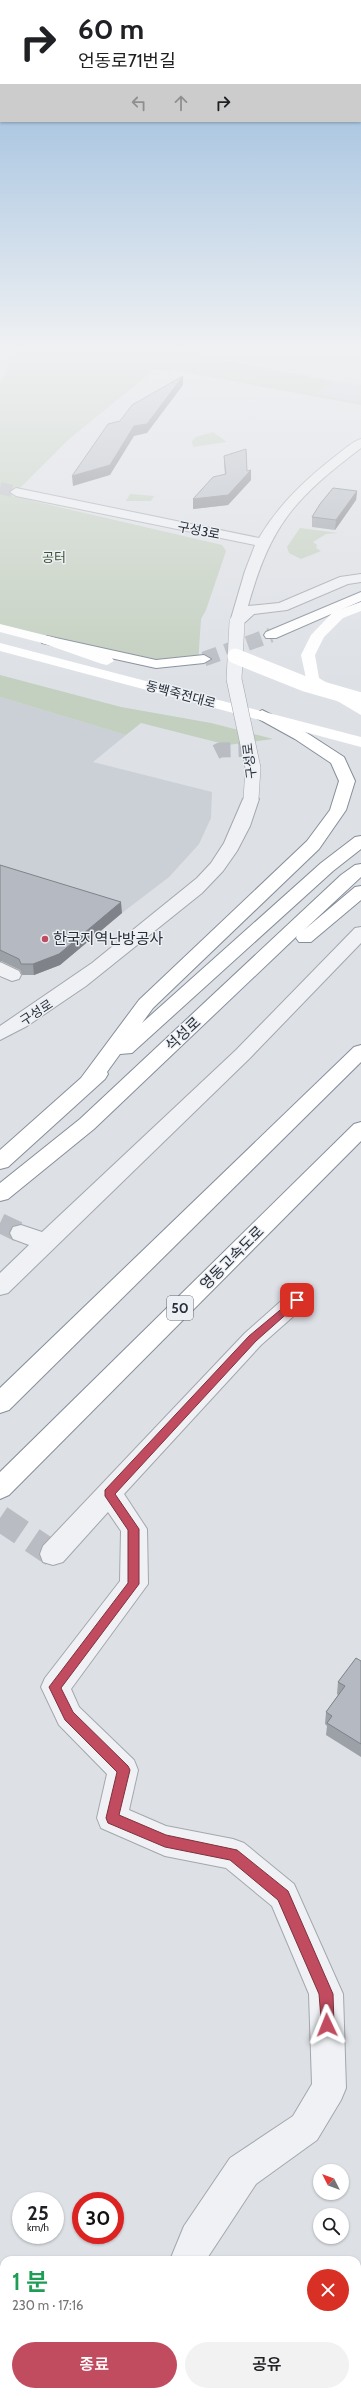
<!DOCTYPE html>
<html lang="ko">
<head>
<meta charset="utf-8">
<style>
	:root { --surface:#fff; --page:#f2f2f2; --text:#202124; --muted:#757577; --accent:#c14b5f }
	body { margin:0; font-family:Cabin,"Noto Sans KR",sans-serif; background:var(--page); color:var(--text); height:100vh; display:flex; flex-direction:column; font-size:15px; white-space:nowrap }
	* { box-sizing:border-box; margin:0 }
	p { font-size:13px; color:var(--muted) }
	.icon { flex:none; width:22px; height:22px; fill:none; stroke:currentColor; stroke-width:2; stroke-linecap:round; stroke-linejoin:round }
	.map { position:relative; flex:1; overflow:hidden }
	.drawer { position:absolute; left:0px; top:2256px; width:361px; height:140px; display:flex; flex-direction:column; background:var(--surface); border-radius:12px 12px 0 0; box-shadow:0 1px 3px #0004 }
	.drawer>* { flex:none }
	.top-card { position:absolute; left:0px; top:0px; width:361px; height:122px; box-shadow:0 1px 3px #0004; background:#fff; color:var(--text); overflow:hidden }
	.needle { width:26px; rotate:312deg }
	.controls { position:absolute; left:313px; top:2164px; display:grid; gap:8px }
	.controls a { display:grid; place-items:center; width:36px; height:36px; border-radius:50%; background:var(--surface); box-shadow:0 1px 3px #0004; font-size:20px }
	.speed { position:absolute; left:12px; top:2192px; display:flex; gap:8px; font-size:20px; font-weight:700; text-align:center }
	.speed>* { display:grid; place-content:center; width:52px; height:52px; border-radius:50%; background:var(--surface); box-shadow:0 1px 3px #0004; line-height:1 }
	.speed small { font-size:10px; font-weight:400 }
	.speed .limit { border:6px solid #d22; background:#fff; color:#111 }
	.pin { position:absolute; display:grid; place-items:center; width:34px; height:34px; color:#fff; margin:-17px; border-radius:8px; box-shadow:0 2px 6px #0006 }
	.me { position:absolute; width:44px; margin:-22px; rotate:358deg; stroke-linejoin:round; filter:drop-shadow(0 0 3px #0008) }
	.turn { display:flex; align-items:center; gap:14px; height:84px; padding:0 12px; font-size:18px }
	.turn .icon { width:52px; height:52px; stroke-width:2.5 }
	.turn b { display:block; font-size:28px; line-height:34px }
	.lanes { display:flex; align-items:center; height:38px; padding:0 12px; background:#0003; justify-content:center; gap:20px; direction:ltr }
	.lanes .off { opacity:.35 }
	.round { display:grid; place-items:center; flex:none; width:42px; height:42px; border-radius:21px; background:var(--page) }
	.headline { display:flex; align-items:center; justify-content:space-between; height:68px; padding:0 12px }
	h1 { font-size:24px; font-weight:600; line-height:30px; color:#1e9e55 }
	.primary-button { display:flex; gap:8px; margin-top:auto; padding:8px 12px }
	.primary-button a { flex:1; height:46px; border-radius:24px; background:var(--accent); color:#fff; font-size:16px; font-weight:600; line-height:46px; text-align:center }
	.primary-button a+a { background:var(--page); color:var(--text) }
	.map>svg:first-child { display:block }
</style>
</head>
<body>
<div class="map">
<svg width="361" height="2396" viewBox="0 0 361 2396">
	<rect width="100%" height="100%" fill="#dde0e5"/>
	<g fill="#cbd0d6">
		<path d="M334 381 361 385V402L314 394Z"/>
		<path d="M0 697 126 735 93 762 212 792 211 818 199 844 169 877 122 913 0 876Z"/>
	</g>
	<g fill="#c3cfbf">
		<path d="M22 347H186L181 352 334 381 315 394 361 402V405L172 370 169 372 155 369 68 440 12 496 222 545 226 551 206 610 201 619 198 664 171 665 0 625V384L8 364Z"/>
		<path d="M213 432 227 442 193 447 192 441 196 437Z"/>
		<path d="M130 494 154 496 151 501H126Z"/>
		<path d="M300 528 338 533 326 534 313 542 317 545 316 548 321 551 301 559 289 553 287 547Z"/>
		<path d="M0 675 121 707 211 723 273 739 228 745 141 723 126 735 0 697Z"/>
	</g>
	<g fill="none" stroke-linecap="round" stroke-linejoin="round">
		<path stroke="#9aafc3" stroke-width="3.5" d="M0 352 2 347"/>
		<path stroke="#b9bdc3" stroke-width="15" stroke-dasharray="15 8" stroke-linecap="butt" d="M216 752 220 750 259 749"/>
		<path stroke="#b9bdc3" stroke-width="20" stroke-dasharray="20 10" stroke-linecap="butt" d="M0 1223 21 1233"/>
		<path stroke="#b9bdc3" stroke-width="26" stroke-dasharray="26 13" stroke-linecap="butt" d="M0 1518 53 1554"/>
		<path stroke="#b9bdc3" stroke-width="12" stroke-dasharray="12 6" stroke-linecap="butt" d="M0 488 16 492"/>
		<path stroke="#b9bdc3" stroke-width="15" stroke-dasharray="15 8" stroke-linecap="butt" d="M204 659 271 635"/>
		<defs>
			<g id="minor">
				<path d="M361 927V943L250 1058 8 1293 0 1295V1273L29 1245 13 1239 10 1233 13 1227 21 1225 42 1232 236 1050 355 928Z"/>
				<path d="M0 962 19 971 21 975 19 979 12 981 0 976Z"/>
				<path d="M297 1291 305 1294 309 1300 305 1306 261 1345 124 1494 147 1529 148 1584 71 1689 79 1707 134 1760 138 1770 129 1810 166 1826 233 1839 244 1843 294 1884 343 1994 346 2088 341 2100 317 2140 256 2184 206 2260H170L184 2226 230 2158 293 2116 312 2084 309 1994 272 1906 226 1868 165 1856 101 1828 97 1818 107 1774 59 1725 41 1687 45 1678 120 1581 121 1531 108 1512 63 1562 53 1565 43 1562 40 1554 43 1546 245 1333 289 1294Z"/>
				<path d="M88 2392H127L126 2396H87Z"/>
			</g>
			<g id="tertiary">
				<path d="M361 439V448C294 499 271 524 248 606L279 603 340 577 361 574V582L348 584 287 610 254 614 242 625 237 626 230 622 245 571 255 545 16 496 10 492 16 488 259 538C279 504 307 478 338 454 345 449 353 441 361 439Z"/>
				<path d="M251 794 257 796 259 799 250 826 237 851 223 871 202 893 86 986 27 1026 0 1040V1026L92 963 197 878 211 863 224 843 243 799 245 796Z"/>
			</g>
			<g id="trunk">
				<path d="M361 592V601L276 638H266L264 635 266 632Z"/>
				<path d="M47 636 156 660 204 655 211 659 204 663 156 668 42 643 40 640Z"/>
				<path d="M262 710 307 733 344 757 355 781 346 810 319 849 153 1008 142 1023 321 863 355 837 361 836V849L333 871 132 1053 120 1054 107 1072 108 1074 105 1079 8 1167 0 1169V1150L81 1078 139 1000 307 841 330 810 339 781 331 763 295 739 257 718 254 715Z"/>
				<path d="M361 864V877L304 930 355 887 361 886V900L311 942H299L296 938 297 936 94 1129 8 1199 0 1201V1183L80 1119 341 875 355 865Z"/>
			</g>
			<g id="motorway">
				<path d="M361 1045V1062L9 1410 0 1413V1388L354 1047Z"/>
				<path d="M361 1122V1141L9 1495 0 1499V1472L354 1124Z"/>
			</g>
		</defs>
		<use href="#minor" stroke="#a3a7ae" stroke-width="2"/>
		<use href="#tertiary" stroke="#a3a7ae" stroke-width="2"/>
		<use href="#trunk" stroke="#868e9b" stroke-width="2"/>
		<use href="#motorway" stroke="#868e9b" stroke-width="2"/>
		<use href="#minor" fill="#eff1f4" fill-rule="evenodd"/>
		<use href="#tertiary" fill="#eff1f4" fill-rule="evenodd"/>
		<g fill="#fff" fill-rule="evenodd">
			<path d="M361 602V611L343 618 324 637 315 655 319 678 361 704V715L307 683 301 655 311 635 333 612Z"/>
			<path d="M0 624 52 637 112 658 114 661 107 665 102 664 42 643 0 632Z"/>
			<path d="M0 643 361 737V747L0 651Z"/>
		</g>
		<use href="#trunk" fill="#fff" fill-rule="evenodd"/>
		<use href="#motorway" fill="#fff" fill-rule="evenodd"/>
		<defs>
			<path id="tertiary-bridge" d="M237 622 234 679 253 768 251 799"/>
		</defs>
		<use href="#tertiary-bridge" stroke="#a3a7ae" stroke-width="16" stroke-linecap="butt"/>
		<use href="#tertiary-bridge" stroke="#eff1f4" stroke-width="15"/>
		<path stroke="#fff" stroke-width="15" d="M235 656 305 684 361 700"/>
	</g>
	<g fill="#9ca0a7">
		<path d="M224 456 247 471 251 480 228 505 193 509 225 475 224 466Z"/>
		<path d="M357 491 356 500 335 530 312 527V517Z"/>
		<path d="M0 865 122 913 60 965 34 975H22L20 970 1 961 0 963Z"/>
		<path d="M361 1661V1757L326 1735 327 1726 325 1724 326 1712 338 1695 337 1694 338 1682Z"/>
	</g>
	<g fill="#7f8288">
		<path d="M183 376V385L147 433 134 436 110 475 73 486 72 476 134 426Z"/>
		<path d="M251 470V480L228 505 193 509V499Z"/>
		<path d="M357 491 356 500 335 530 336 520Z"/>
		<path d="M121 902 122 913 60 965 34 975 33 964Z"/>
	</g>
	<g fill="#b5bac2" stroke="#7f8288">
		<path d="M183 376 147 424 134 426 110 465 72 476 108 424 120 421 132 405Z"/>
		<path d="M246 449 247 471 251 470 228 495 193 499 213 477 226 474 224 456Z"/>
		<path d="M333 488 357 491 336 520 312 517 320 504Z"/>
		<path d="M0 865 121 902 59 954 33 964H21L19 959 0 950Z"/>
		<path d="M356 1658 361 1661V1744L327 1723 332 1716 326 1712 345 1686 338 1682Z"/>
	</g>
	<linearGradient id="sky" x2="0" y2="1"><stop stop-color="#89b2d9"/><stop offset="0.51" stop-color="#f0f1f3"/><stop offset="1" stop-color="#f0f1f3" stop-opacity="0"/></linearGradient>
	<rect width="361" height="683" fill="url(#sky)"/>
	<path fill="#c14b5f" stroke="#7d313e" d="M297 1296 300 1297V1302L256 1341 115 1494 139 1529V1584L61 1688 73 1712 128 1766 130 1770 119 1815 166 1835 237 1850 288 1891 333 1994 334 2025 332 2030 327 2032 322 2030 319 1994 278 1900 230 1860 165 1847 108 1823 106 1818 117 1772 65 1720 49 1687 128 1583V1530L105 1496V1490L249 1336Z"/>
	<circle fill="#c14b5f" stroke="#eceff3" stroke-width="1.5" cx="45" cy="939" r="4"/>
	<g text-anchor="middle" dominant-baseline="central" stroke-width="3" stroke-linejoin="round" paint-order="stroke">
		<g font-size="13" fill="#282f3a" stroke="#eceff3">
			<text transform="translate(199 530) rotate(11)">구성3로</text>
			<text transform="translate(181 694) rotate(15)">동백죽전대로</text>
			<text transform="translate(249 761) rotate(-97)">구성로</text>
			<text transform="translate(36 1012) rotate(-33)">구성로</text>
		</g>
		<g font-size="13" fill="#3d5536" stroke="#eceff3">
			<text x="54" y="557">공터</text>
		</g>
		<rect fill="#eceff3" stroke="#636972" stroke-width="1" x="167" y="1296" width="26" height="24" rx="3"/>
		<g font-size="14" font-weight="bold" fill="#282f3a">
			<text x="180" y="1308">50</text>
		</g>
		<g font-size="15" fill="#282f3a" stroke="#eceff3" text-anchor="start">
			<text x="53" y="939">한국지역난방공사</text>
		</g>
		<g font-size="15" fill="#282f3a" stroke="#eceff3">
			<text transform="translate(183 1034) rotate(-43)">석성로</text>
			<text transform="translate(232 1258) rotate(-45)">영동고속도로</text>
		</g>
	</g>
</svg>
<div class="controls">
<a><svg class="needle" viewBox="-14 -14 28 28"><path d="M0-13l5 13h-10z" fill="#e53935"/><path d="M0 13l5-13h-10z" fill="#757577"/></svg></a>
<a><svg class="icon" aria-label="search" viewBox="0 0 24 24"><circle cx="10" cy="10" r="6"/><path d="M15 15l6 6"/></svg></a>
</div>
<div class="speed"><div>25<small>km/h</small></div><div class="limit">30</div></div>
<div class="pin" style="left:297px;top:1300px;background:#d93025"><svg class="icon" aria-label="arrive" viewBox="0 0 24 24"><path d="M6 21V4h12l-3 4 3 4H6"/></svg></div>
<svg class="me" style="left:327px;top:2025px" viewBox="-20 -20 40 40"><path d="M0-17L14 15 0 8-14 15z" fill="#c14b5f" stroke="#fff" stroke-width="4"/></svg>
<div class="top-card">
<div class="turn"><svg class="icon" aria-label="right" viewBox="0 0 24 24"><path d="M7 20v-9h11M14 6l5 5-5 5"/></svg><div><b>60 m</b>언동로71번길</div></div>
<div class="lanes"><svg class="icon off" aria-label="left" viewBox="0 0 24 24"><path d="M17 20v-9H6M10 6l-5 5 5 5"/></svg><svg class="icon off" aria-label="ahead" viewBox="0 0 24 24"><path d="M12 20V5M6 11l6-6 6 6"/></svg><svg class="icon" aria-label="right" viewBox="0 0 24 24"><path d="M7 20v-9h11M14 6l5 5-5 5"/></svg></div>
</div>
<section class="drawer">
<div class="headline"><div><h1>1 분</h1><p>230 m · 17:16</p></div><a class="round" style="background:#d93025;color:#fff"><svg class="icon" aria-label="close" viewBox="0 0 24 24"><path d="M6 6l12 12M18 6L6 18"/></svg></a></div>
<div class="primary-button"><a>종료</a><a>공유</a></div>
</section>
</div>
</body>
</html>
